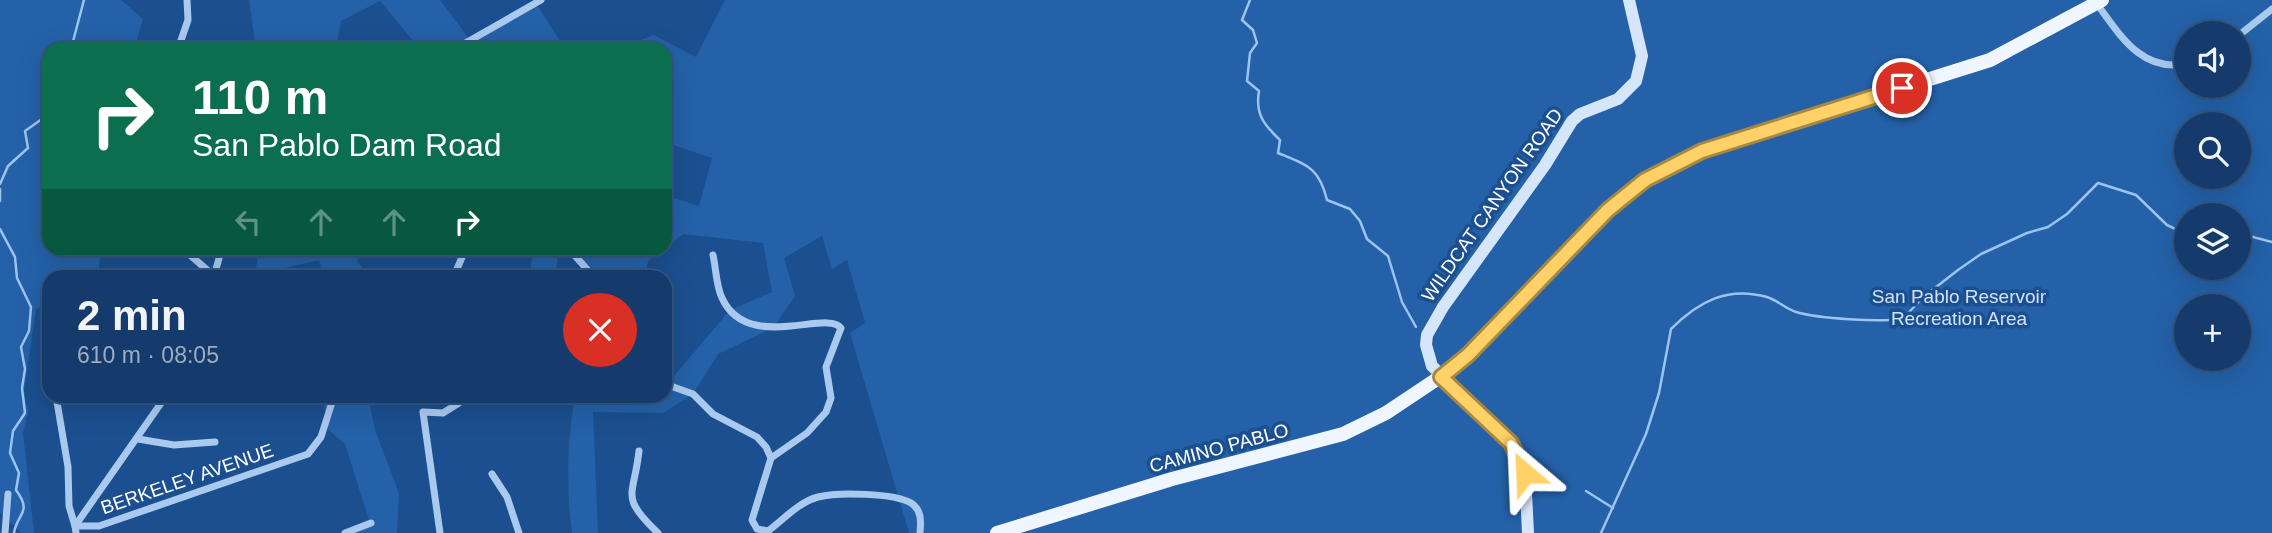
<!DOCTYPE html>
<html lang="en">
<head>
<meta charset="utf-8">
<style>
	:root { --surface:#143b6b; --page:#214673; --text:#f1f3f6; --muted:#9dadc1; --line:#33557e }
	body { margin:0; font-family:Helvetica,sans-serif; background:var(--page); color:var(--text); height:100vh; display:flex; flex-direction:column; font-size:26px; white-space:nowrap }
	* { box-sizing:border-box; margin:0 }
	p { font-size:23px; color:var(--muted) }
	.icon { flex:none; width:38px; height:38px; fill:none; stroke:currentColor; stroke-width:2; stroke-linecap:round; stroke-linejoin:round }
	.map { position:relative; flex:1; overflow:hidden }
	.side { position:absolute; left:42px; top:270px; width:630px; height:133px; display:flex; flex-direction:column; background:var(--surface); border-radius:21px; box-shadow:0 7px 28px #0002,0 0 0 2px var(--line) }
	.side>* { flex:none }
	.hud { position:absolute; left:42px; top:42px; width:630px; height:214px; border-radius:21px; box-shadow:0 7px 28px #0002,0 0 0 2px var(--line); background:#0b6e4f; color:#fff; overflow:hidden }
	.controls { position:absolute; left:2174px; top:21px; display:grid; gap:14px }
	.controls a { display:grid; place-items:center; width:77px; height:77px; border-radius:50%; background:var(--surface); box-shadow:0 7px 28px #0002,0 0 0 2px var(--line); font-size:35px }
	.pin { position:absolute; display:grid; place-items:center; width:60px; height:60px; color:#fff; margin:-30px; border:4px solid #fff; border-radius:50%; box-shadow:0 2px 7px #0007 }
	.me { position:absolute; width:77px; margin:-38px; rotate:334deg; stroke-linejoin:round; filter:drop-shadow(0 0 5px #0008) }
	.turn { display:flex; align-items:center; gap:24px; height:147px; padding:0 35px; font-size:32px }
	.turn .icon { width:91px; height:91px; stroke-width:2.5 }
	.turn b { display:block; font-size:49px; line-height:60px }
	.lanes { display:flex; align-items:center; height:66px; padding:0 35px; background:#0003; justify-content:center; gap:35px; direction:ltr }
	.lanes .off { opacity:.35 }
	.round { display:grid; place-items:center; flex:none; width:74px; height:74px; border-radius:37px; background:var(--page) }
	.summary { display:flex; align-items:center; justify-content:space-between; height:119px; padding:0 35px }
	h1 { font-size:42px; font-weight:800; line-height:52px }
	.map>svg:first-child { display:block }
</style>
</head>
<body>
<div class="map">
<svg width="2272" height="533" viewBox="0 0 2272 533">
	<rect width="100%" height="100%" fill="#1b4f8f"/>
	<g fill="#2461a8" fill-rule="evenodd">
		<path d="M0 0H121L143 19 134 49H49V174L45 178 49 197V248L101 249 98 276H49V304L36 309 24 391 28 411 23 433 34 533H22L0 513Z"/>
		<path d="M249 0H440L470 40 536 3 565 49H420L380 1 341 21 336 49H256Z"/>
		<path d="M725 0H2272V533H909L850 333 865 323 847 260 832 269 822 236 784 258 795 296 773 328 718 354 693 394 663 413 593 412 598 533H572C566 488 567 440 575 396H665V369L674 376 730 310 772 292 763 243 683 234 665 248V195L699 206 712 158 665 142V49H616L654 35 696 57ZM2186 33H2238V86H2186ZM2186 124H2238V177H2186ZM2186 215H2238V268H2186ZM2186 306H2238V359H2186Z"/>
		<path d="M359 248 357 261 368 276H323L319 260 255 275 259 249Z"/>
		<path d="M534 249H559L555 276H529Z"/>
		<path d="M568 249H664L648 261 645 276H593Z"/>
		<path d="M322 396H368L375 430 399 493 397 533H359L358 528 370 523 345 444 324 426 326 417Z"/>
	</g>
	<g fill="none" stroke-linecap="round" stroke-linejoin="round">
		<g stroke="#9cc4f0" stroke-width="2.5">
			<path d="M1250 0 1242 20 1253 30 1257 43 1250 53 1247 81 1259 91C1255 114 1264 125 1280 140L1278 153C1307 165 1319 167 1327 200L1350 209 1360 221 1367 239 1388 256 1402 302 1416 327"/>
			<path d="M71 49 84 0"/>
			<path d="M0 184 8 166 28 148 25 131 49 114"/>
			<path d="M0 189V201"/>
			<path d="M0 229 15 257 17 278 31 307 29 331 21 347 25 369 22 388 25 413 13 431 10 453 19 473 16 490C33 513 17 513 14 533"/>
			<path d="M2238 233 2272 242"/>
			<path d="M1586 491 1613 508"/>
			<path d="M1601 533 1646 434 1659 393 1671 329C1699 301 1728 286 1767 297 1777 300 1786 309 1796 312 1821 319 1877 322 1903 319L1922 298 1958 270 1981 254 2027 233 2048 227 2067 214 2098 183 2136 195 2167 225 2186 234"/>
		</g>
		<g stroke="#a9c9ee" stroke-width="7">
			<path d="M2097 4C2120 35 2141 72 2186 64"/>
			<path d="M2238 36 2272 9"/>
			<path d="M178 49 188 20 187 0"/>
			<path d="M455 49 541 0"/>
			<path d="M182 248 214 276"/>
			<path d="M568 248 593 276"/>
			<path d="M713 255C716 268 716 286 722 298 747 353 827 309 841 328L826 367 831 398 826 412 807 433 771 458"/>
			<path d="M214 276 222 248"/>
			<path d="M454 276 466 248"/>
			<path d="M665 384 693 394 713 414 757 437 766 447 771 458 752 520 757 529 768 531C784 519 799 502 818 497 838 492 894 493 911 503 922 510 921 522 920 533"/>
			<path d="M56 396 68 467 69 506 75 526H99L308 454 321 437 334 396"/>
			<path d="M138 439 174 445 215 442"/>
			<path d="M639 451C634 497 619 496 658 533"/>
			<path d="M492 474 507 497 519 533"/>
			<path d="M5 533 8 494"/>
			<path d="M76 533 75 526 166 396"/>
			<path d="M345 533 371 523"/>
			<path d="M440 533 423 412 443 413 470 396"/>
		</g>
		<path stroke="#d6e6fa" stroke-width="12" d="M1528 533 1525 473 1511 443 1432 366 1426 345 1427 335 1443 307 1545 165 1572 121 1580 114 1618 99 1636 81 1642 56 1629 0"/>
		<path stroke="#f0f6ff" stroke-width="14" d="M997 533 1172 479 1343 434 1386 413 1452 369 1608 210 1645 180 1702 151 1990 60 2102 0"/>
	</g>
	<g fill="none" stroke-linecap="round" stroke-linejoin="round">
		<defs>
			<path id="route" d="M1525 473 1511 443 1441 377 1468 355 1608 210 1645 180 1702 151 1902 88"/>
		</defs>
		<use href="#route" stroke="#a68842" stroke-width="18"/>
		<use href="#route" stroke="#ffd166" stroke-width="12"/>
	</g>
	<g text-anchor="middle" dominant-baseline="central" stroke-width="7" stroke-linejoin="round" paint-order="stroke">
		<g font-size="19" fill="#fff" stroke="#1b4f8f">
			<text transform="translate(1492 205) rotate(-55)">WILDCAT CANYON ROAD</text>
			<text transform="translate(1219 448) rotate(-15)">CAMINO PABLO</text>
			<text transform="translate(187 479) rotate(-19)">BERKELEY AVENUE</text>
		</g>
		<g font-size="19" fill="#cfe3fa" stroke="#1b4f8f">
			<text x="1959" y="296">San Pablo Reservoir<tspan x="1959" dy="22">Recreation Area</tspan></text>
		</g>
	</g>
</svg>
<div class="controls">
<a><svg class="icon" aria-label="sound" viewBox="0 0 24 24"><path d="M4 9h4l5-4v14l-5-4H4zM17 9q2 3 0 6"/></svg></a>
<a><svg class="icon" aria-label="search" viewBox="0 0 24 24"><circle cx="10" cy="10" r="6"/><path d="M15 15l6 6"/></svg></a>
<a><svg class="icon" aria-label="layers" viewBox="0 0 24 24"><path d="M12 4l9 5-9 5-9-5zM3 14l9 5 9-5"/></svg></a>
<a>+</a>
</div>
<div class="pin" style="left:1902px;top:88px;background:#d93025"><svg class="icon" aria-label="arrive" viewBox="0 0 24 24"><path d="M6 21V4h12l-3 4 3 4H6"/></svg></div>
<svg class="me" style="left:1525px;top:473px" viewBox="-20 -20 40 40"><path d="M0-17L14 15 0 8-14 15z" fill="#ffd166" stroke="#fff" stroke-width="4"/></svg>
<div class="hud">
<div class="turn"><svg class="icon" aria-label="right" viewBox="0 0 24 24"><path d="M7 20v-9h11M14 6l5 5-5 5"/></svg><div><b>110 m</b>San Pablo Dam Road</div></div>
<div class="lanes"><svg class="icon off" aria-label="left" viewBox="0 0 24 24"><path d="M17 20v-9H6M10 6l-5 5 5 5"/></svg><svg class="icon off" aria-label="ahead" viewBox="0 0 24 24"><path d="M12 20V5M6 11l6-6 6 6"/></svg><svg class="icon off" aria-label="ahead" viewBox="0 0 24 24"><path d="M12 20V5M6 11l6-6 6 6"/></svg><svg class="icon" aria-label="right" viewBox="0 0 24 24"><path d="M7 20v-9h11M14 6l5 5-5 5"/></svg></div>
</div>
<section class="side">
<div class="summary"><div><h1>2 min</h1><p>610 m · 08:05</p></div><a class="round" style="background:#d93025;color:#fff"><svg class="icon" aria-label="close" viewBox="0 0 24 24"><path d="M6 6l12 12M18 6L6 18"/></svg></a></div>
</section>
</div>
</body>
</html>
